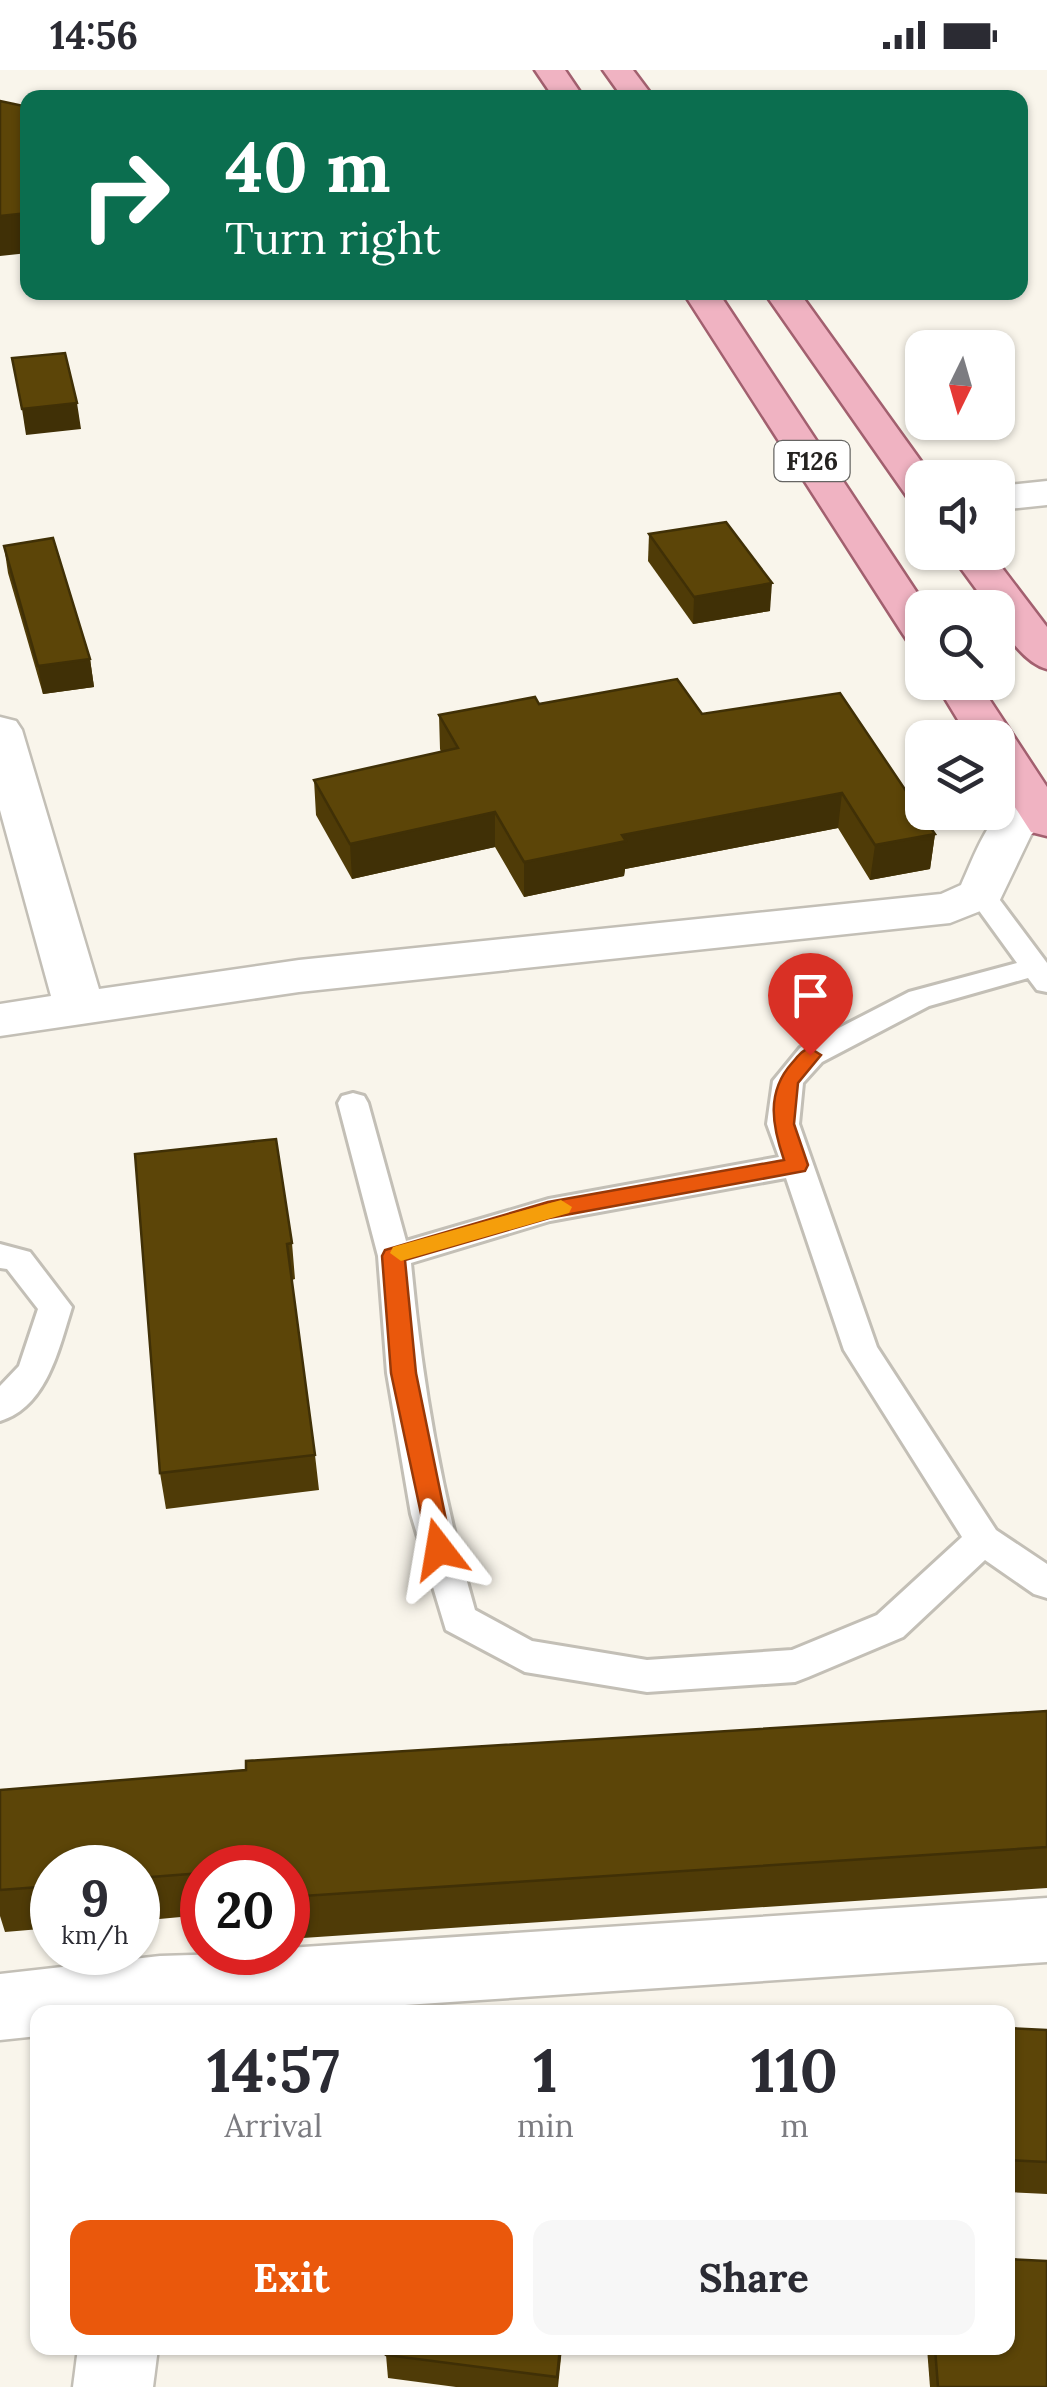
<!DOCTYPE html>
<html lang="en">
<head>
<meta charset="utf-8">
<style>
	:root { --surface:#fff; --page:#f7f7f7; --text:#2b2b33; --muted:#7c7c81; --accent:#ea580c }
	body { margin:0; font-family:Lora,serif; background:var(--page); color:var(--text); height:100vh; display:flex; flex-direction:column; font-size:38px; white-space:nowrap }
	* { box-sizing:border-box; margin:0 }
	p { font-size:32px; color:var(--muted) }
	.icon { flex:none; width:55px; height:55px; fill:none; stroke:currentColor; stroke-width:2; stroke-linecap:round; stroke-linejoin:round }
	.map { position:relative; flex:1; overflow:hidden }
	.details { position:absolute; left:30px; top:1935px; width:985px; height:350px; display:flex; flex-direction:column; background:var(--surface); border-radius:20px; box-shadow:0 2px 8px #0004 }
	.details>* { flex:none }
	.hud { position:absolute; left:20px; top:20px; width:1008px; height:210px; border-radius:20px; box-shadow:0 2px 8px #0004; background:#0b6e4f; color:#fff; overflow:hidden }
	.needle { width:65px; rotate:185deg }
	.tools { position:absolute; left:905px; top:260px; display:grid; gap:20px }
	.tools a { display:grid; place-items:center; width:110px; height:110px; border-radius:20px; background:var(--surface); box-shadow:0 2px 8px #0004; font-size:50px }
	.speed { position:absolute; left:30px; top:1775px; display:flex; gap:20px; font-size:50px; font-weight:700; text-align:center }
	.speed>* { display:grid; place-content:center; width:130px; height:130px; border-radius:50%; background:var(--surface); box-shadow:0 2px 8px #0004; line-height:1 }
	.speed small { font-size:25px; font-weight:400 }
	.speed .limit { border:15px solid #d22; background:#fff; color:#111 }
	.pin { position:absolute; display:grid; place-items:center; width:85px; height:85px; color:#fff; margin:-102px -42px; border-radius:50% 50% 50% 0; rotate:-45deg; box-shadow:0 0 10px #0007 }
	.pin .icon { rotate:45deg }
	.me { position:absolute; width:110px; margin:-55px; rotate:346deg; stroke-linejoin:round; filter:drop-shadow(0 0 8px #0008) }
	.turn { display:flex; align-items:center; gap:35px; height:210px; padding:0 40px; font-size:45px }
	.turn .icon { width:130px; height:130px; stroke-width:2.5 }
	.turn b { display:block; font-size:70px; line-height:85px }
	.eta { display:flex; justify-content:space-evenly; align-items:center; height:170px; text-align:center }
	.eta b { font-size:60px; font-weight:700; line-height:70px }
	.action { display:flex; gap:20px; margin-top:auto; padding:20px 40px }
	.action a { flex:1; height:115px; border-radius:20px; background:var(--accent); color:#fff; font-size:40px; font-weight:700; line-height:115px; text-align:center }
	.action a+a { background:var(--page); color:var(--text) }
	.status { display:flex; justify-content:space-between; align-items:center; height:70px; padding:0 50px; background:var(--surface); direction:ltr }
	.status svg { height:28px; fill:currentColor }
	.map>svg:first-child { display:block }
</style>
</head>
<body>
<div class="status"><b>14:56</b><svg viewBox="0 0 49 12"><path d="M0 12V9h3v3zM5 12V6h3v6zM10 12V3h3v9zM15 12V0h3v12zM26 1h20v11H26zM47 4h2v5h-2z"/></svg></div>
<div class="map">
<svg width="1047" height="2317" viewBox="0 0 1047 2317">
	<rect width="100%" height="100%" fill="#f9f5eb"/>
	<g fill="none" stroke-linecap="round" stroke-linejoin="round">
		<defs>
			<g id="lane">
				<path d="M981 815 991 818 1047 893V922L1037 920 1028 908 929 936 822 992 803 1013 799 1054 877 1277 996 1460 1047 1494V1528L1034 1524 985 1490 903 1567 808 1607 795 1612 647 1622 525 1602 446 1560 411 1444 387 1303 378 1186 338 1033 342 1026 353 1023 364 1026 368 1033 406 1171 549 1129 779 1087 767 1054 773 1011 800 978 909 922 1017 893 967 824 971 818ZM786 1108 844 1280 962 1467 877 1545 792 1580 647 1590 532 1571 475 1540C441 1423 422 1313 411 1193L550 1151Z"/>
				<path d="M0 1174 30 1182 72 1237C59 1278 47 1337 0 1351V1316L19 1296 38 1239 7 1199 0 1198Z"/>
			</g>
			<g id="street">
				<path d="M1047 411V435L998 440V416Z"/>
				<path d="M0 647 16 651 22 660 99 919 299 890 941 824 961 815C977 780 999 712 1047 725V748L1031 765 998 834 950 853 299 922 0 966V934L51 926 0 740Z"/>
				<path d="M1047 1828V1892L300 1942H38V1966L0 1970V1904L160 1886 288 1882V1878Z"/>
				<path d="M78 2278H158L153 2317H73Z"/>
			</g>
			<g id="primary">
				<path d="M535 0H565L584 28H554Z"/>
				<path d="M603 0H633L654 28H623Z"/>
				<path d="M683 222H718L927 538H922V573L907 570 901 561Z"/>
				<path d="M764 222H799L933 408H922V432L908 428Z"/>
				<path d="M949 482H990L1047 557V599C1026 594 998 560 998 538H990Z"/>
				<path d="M935 612H978L1047 717V766L1031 762 998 711V668H969Z"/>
			</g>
		</defs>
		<use href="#lane" stroke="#c3bfb6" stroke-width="6"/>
		<use href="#street" stroke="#c3bfb6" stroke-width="5"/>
		<use href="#primary" stroke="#a2606f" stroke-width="5"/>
		<use href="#lane" fill="#fff" fill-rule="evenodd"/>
		<use href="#street" fill="#fff" fill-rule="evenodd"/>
		<use href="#primary" fill="#f0b3c2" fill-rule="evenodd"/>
	</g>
	<g fill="#4f3b07">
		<path d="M649 464 770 541 693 554 648 491Z"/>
		<path d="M4 476 90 589 94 617 43 624 8 503Z"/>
		<path d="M539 634 702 644 935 764 930 799 870 810 838 758 625 799 624 806 524 827 495 777 352 809 316 745 314 710 441 682 440 679 439 645Z"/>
		<path d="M135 1084 292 1173 295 1209 292 1210 315 1385 319 1420 166 1439 160 1403Z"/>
		<path d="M1047 1641V1818L288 1869V1798H202V1845L138 1851V1798H52V1858L5 1862 0 1846V1720Z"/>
		<path d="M1008 1958 1047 1960V2124L1008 2122Z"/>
		<path d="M387 2278H562L558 2317H456L388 2308 386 2285Z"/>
		<path d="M927 2278H1008L1047 2317H930Z"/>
	</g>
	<g fill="#403006">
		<path d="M28 143V183L0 186V146Z"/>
		<path d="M77 333 81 359 26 365 22 339Z"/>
		<path d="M772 513 770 541 693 554 694 527Z"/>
		<path d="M90 589 94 617 43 624 38 596Z"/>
		<path d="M842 723 838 758 625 799 624 806 524 827V792L622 765Z"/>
		<path d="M495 742V777L352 809 350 774Z"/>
		<path d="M935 764 930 799 870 810 875 775Z"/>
		<path d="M560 2278H562L557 2317V2307Z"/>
	</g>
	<g fill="#5c4508" stroke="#403006" stroke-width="2.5">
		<path d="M0 31 28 37V143L0 146Z"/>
		<path d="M65 283 77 333 22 339 12 288Z"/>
		<path d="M726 452 772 513 694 527 649 464Z"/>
		<path d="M53 468 90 589 38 596 4 476Z"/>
		<path d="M677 609 702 644 840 623 935 764 875 775 842 723 622 765 626 771 524 792 495 742 350 774 314 710 458 678 439 645 535 627 539 634Z"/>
		<path d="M276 1069 292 1173 287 1174 315 1385 160 1403 135 1084Z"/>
		<path d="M1047 1641V1777L288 1827V1798H202V1803L138 1808V1798H52V1816L0 1820V1720L246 1700V1691Z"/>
		<path d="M1008 1958 1047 1960V2092L1008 2090Z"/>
		<path d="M1008 2189 1047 2191V2317H938L935 2278H1008Z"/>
		<path d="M387 2278H560L557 2307 386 2285Z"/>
	</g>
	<path fill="#ea580c" stroke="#983908" stroke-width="2.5" d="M810 978 821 985 798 1013 794 1054 808 1095 805 1101 549 1148 405 1190 416 1303 452 1479 448 1486H430L391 1303 382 1186 385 1180 548 1132 784 1090C772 1055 766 1022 792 993 799 985 801 981 810 978Z"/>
	<path fill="#f59e0b" d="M561 1130 572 1137 569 1143 401 1191 390 1183 393 1177Z"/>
	<g text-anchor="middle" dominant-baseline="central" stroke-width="10" stroke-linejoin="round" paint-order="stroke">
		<rect fill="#fff" stroke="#666563" stroke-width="2.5" x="774.5" y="371" width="75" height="40" rx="8"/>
		<g font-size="25" font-weight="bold" fill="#252320">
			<text x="812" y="391">F126</text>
		</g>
	</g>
</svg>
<div class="tools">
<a><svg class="needle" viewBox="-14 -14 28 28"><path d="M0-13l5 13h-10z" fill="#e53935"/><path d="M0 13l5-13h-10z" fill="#7c7c81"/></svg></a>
<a><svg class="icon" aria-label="sound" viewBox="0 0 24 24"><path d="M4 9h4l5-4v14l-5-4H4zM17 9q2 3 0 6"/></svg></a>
<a><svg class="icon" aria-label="search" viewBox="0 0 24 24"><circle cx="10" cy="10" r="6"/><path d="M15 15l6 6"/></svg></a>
<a><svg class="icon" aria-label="layers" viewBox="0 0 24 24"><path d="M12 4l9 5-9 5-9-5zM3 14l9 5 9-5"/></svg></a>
</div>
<div class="speed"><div>9<small>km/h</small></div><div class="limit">20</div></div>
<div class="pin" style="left:810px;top:985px;background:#d93025"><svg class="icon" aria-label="arrive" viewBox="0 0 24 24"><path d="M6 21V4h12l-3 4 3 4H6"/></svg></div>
<svg class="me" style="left:439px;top:1479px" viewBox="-20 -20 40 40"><path d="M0-17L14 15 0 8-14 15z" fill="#ea580c" stroke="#fff" stroke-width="4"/></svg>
<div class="hud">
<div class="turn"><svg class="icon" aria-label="right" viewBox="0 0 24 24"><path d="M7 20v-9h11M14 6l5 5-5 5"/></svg><div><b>40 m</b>Turn right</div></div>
</div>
<section class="details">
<div class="eta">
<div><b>14:57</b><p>Arrival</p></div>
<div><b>1</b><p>min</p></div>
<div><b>110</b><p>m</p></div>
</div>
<div class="action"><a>Exit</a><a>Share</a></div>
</section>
</div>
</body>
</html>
